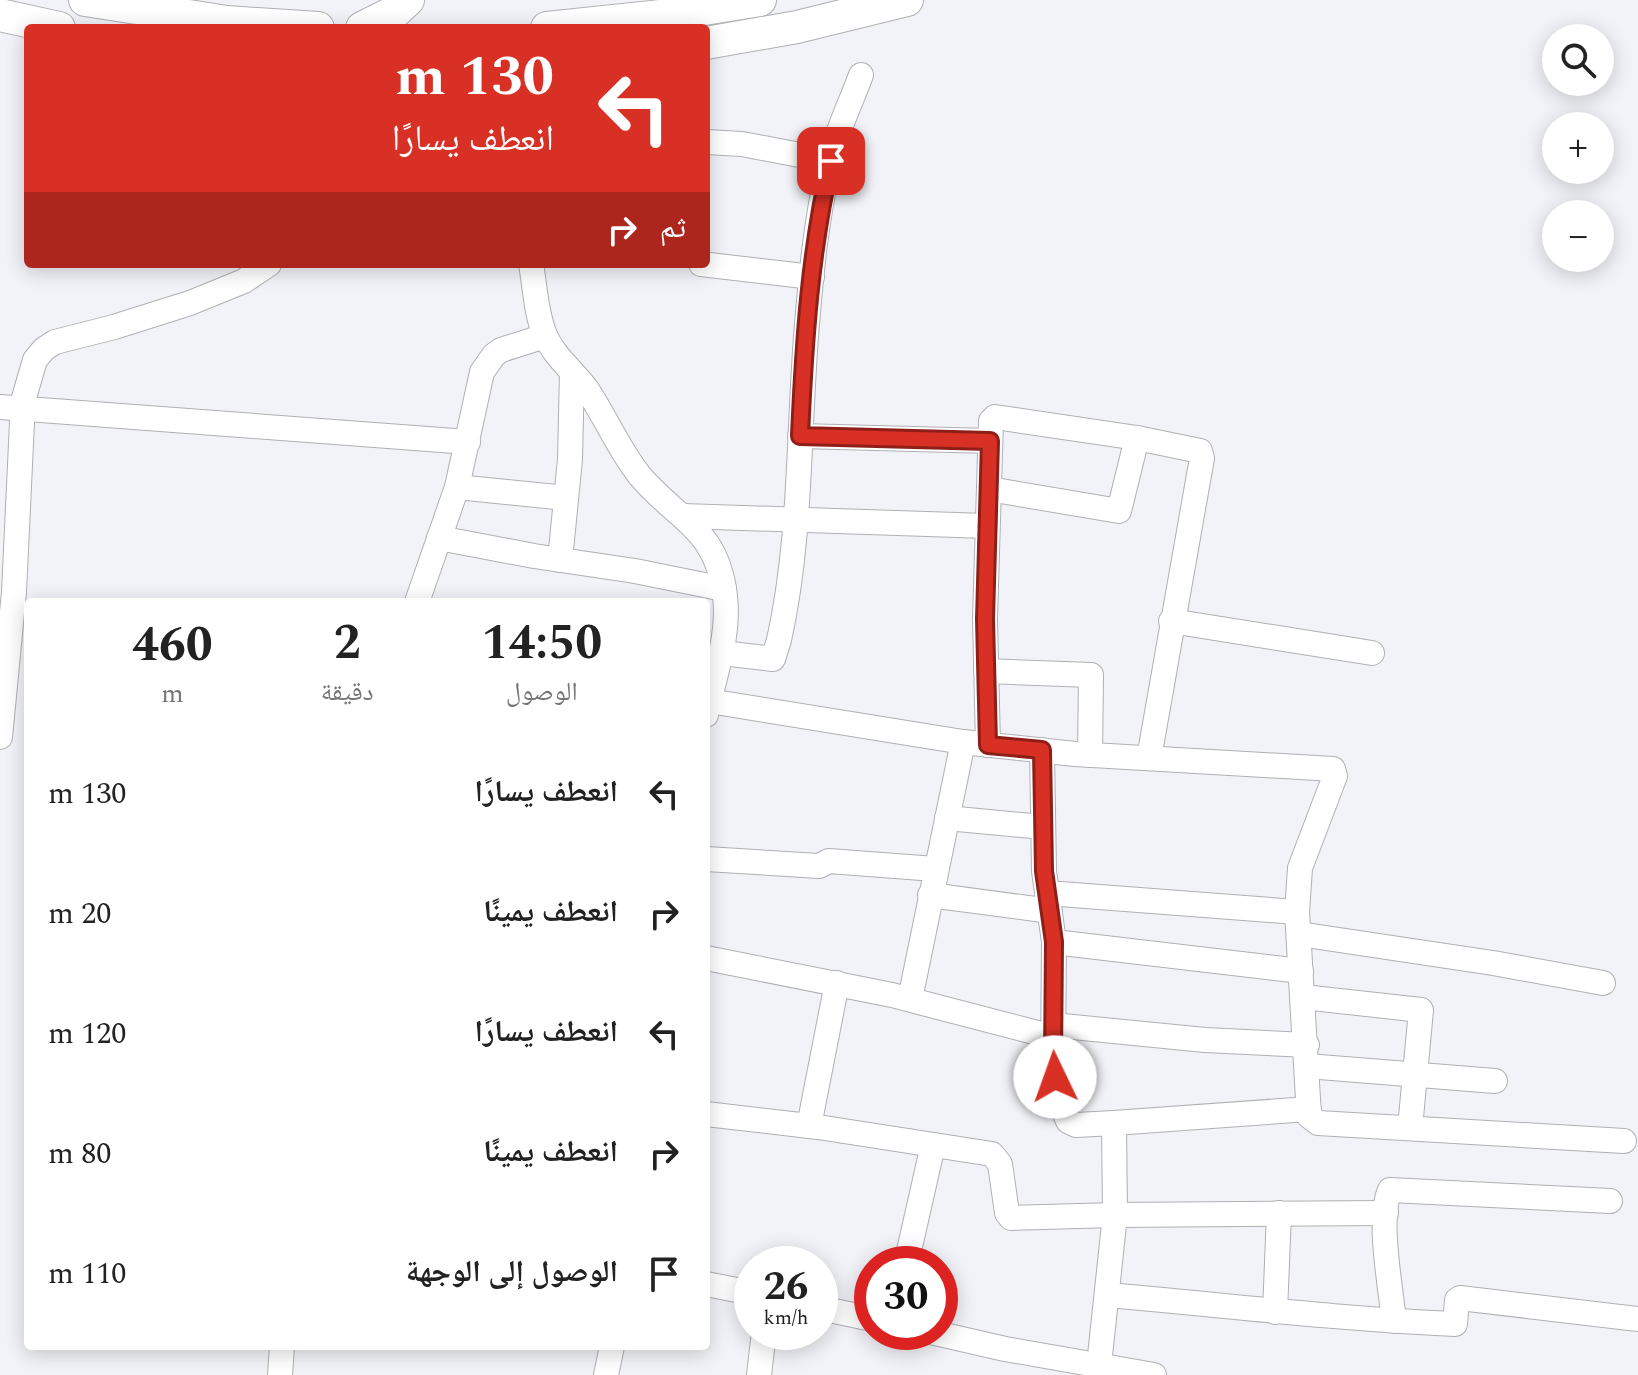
<!DOCTYPE html>
<html lang="ar">
<head>
<meta charset="utf-8">
<style>
	:root { --surface:#fff; --page:#f6f6f6; --text:#222; --muted:#767676 }
	body { margin:0; font-family:Spectral,"Noto Naskh Arabic",serif; background:var(--page); color:var(--text); direction:rtl; height:100vh; display:flex; flex-direction:column; font-size:30px; white-space:nowrap }
	* { box-sizing:border-box; margin:0 }
	p { font-size:26px; color:var(--muted) }
	.icon { flex:none; width:44px; height:44px; fill:none; stroke:currentColor; stroke-width:2; stroke-linecap:round; stroke-linejoin:round }
	.map { position:relative; flex:1; overflow:hidden; direction:ltr }
	.panel { position:absolute; left:24px; top:598px; width:686px; height:752px; display:flex; flex-direction:column; background:var(--surface); border-radius:8px; box-shadow:0 4px 20px #0003; direction:rtl }
	.panel>* { flex:none }
	.top-card { position:absolute; left:24px; top:24px; width:686px; height:244px; border-radius:8px; box-shadow:0 4px 20px #0003; direction:rtl; background:#d93025; color:#fff; overflow:hidden }
	.fabs { position:absolute; left:1542px; top:24px; display:grid; gap:16px }
	.fabs a { display:grid; place-items:center; width:72px; height:72px; border-radius:50%; background:var(--surface); box-shadow:0 4px 20px #0003; font-size:40px }
	.speed { position:absolute; left:734px; top:1246px; display:flex; gap:16px; font-size:40px; font-weight:700; text-align:center }
	.speed>* { display:grid; place-content:center; width:104px; height:104px; border-radius:50%; background:var(--surface); box-shadow:0 4px 20px #0003; line-height:1 }
	.speed small { font-size:20px; font-weight:400 }
	.speed .limit { border:12px solid #d22; background:#fff; color:#111 }
	.pin { position:absolute; display:grid; place-items:center; width:68px; height:68px; color:#fff; margin:-34px; border-radius:16px; box-shadow:0 4px 12px #0006 }
	.me { position:absolute; width:88px; margin:-44px; rotate:357deg; stroke-linejoin:round; filter:drop-shadow(0 0 6px #0008) }
	.turn { display:flex; align-items:center; gap:28px; height:168px; padding:0 24px; font-size:36px }
	.turn .icon { width:104px; height:104px; stroke-width:2.5 }
	.turn b { display:block; font-size:56px; line-height:68px }
	.then { display:flex; align-items:center; height:76px; padding:0 24px; background:#0003; gap:16px; font-size:30px }
	.eta { display:flex; justify-content:space-evenly; align-items:center; height:136px; text-align:center }
	.eta b { font-size:48px; font-weight:700; line-height:56px }
	ul { padding:0; list-style:none }
	li { display:flex; align-items:center; gap:24px; height:120px; padding:0 24px }
	li div { flex:1 }
	li b { display:block; font-size:30px }
	li em { font-style:normal }
	.map>svg:first-child { display:block }
</style>
</head>
<body>
<div class="map">
<svg width="1638" height="1375" viewBox="0 0 1638 1375">
	<rect width="100%" height="100%" fill="#f2f3f8"/>
	<g fill="none" stroke-linecap="round" stroke-linejoin="round">
		<defs>
			<g id="minor">
				<path d="M706 142 742 144 831 161"/>
				<path d="M531 264C535 287 536 314 545 335 554 356 573 371 586 388 605 416 619 450 640 476 678 521 717 528 725 596 730 637 714 675 706 715"/>
				<path d="M701 264 812 277"/>
				<path d="M0 407 468 442"/>
				<path d="M800 436 990 441"/>
				<path d="M457 487 566 498"/>
				<path d="M989 489 1119 511 1137 438"/>
				<path d="M683 516 987 526"/>
				<path d="M439 538 534 556 635 571 724 589"/>
				<path d="M560 560 570 459 572 372"/>
				<path d="M417 602 457 487 482 372 494 355 501 350 545 336"/>
				<path d="M1171 621 1372 653"/>
				<path d="M722 653 773 659 779 640C802 537 798 429 807 324 812 264 818 201 835 143 842 120 853 97 861 75"/>
				<path d="M986 671 1091 675 1090 755"/>
				<path d="M709 701 963 742 1075 754 1333 769 1335 776 1300 868 1297 912 1309 1116 1318 1123 1624 1141"/>
				<path d="M0 737 14 592 23 401 35 360 44 349 55 342 114 327 190 303 244 281 269 264"/>
				<path d="M988 745 985 619 991 421 995 417 1137 438 1200 451 1202 458 1149 758"/>
				<path d="M1042 750 1044 871 1054 942 1053 1060 1057 1094 1068 1121 1076 1125 1114 1123 1309 1109"/>
				<path d="M947 818 1042 827"/>
				<path d="M706 859 819 866 829 861 935 869"/>
				<path d="M1047 893 1297 912"/>
				<path d="M930 895 1050 911"/>
				<path d="M1299 934 1493 963 1603 983"/>
				<path d="M1054 942 1301 971"/>
				<path d="M706 958 892 995 1053 1037"/>
				<path d="M1303 997 1421 1010 1410 1128"/>
				<path d="M910 999 963 742"/>
				<path d="M1053 1025 1205 1040 1307 1045"/>
				<path d="M1307 1066 1495 1081"/>
				<path d="M706 1114 818 1127 992 1154 1000 1164 1007 1213 1011 1218 1115 1215 1386 1213"/>
				<path d="M809 1126 837 983"/>
				<path d="M906 1264 933 1145"/>
				<path d="M706 1284 752 1293"/>
				<path d="M1107 1295C1223 1305 1338 1319 1455 1324L1457 1300 1460 1298 1638 1319"/>
				<path d="M820 1308 872 1319"/>
				<path d="M1275 1312 1279 1213"/>
				<path d="M1394 1321C1391 1289 1377 1218 1390 1190L1610 1201"/>
				<path d="M931 1332 1005 1349 1154 1375"/>
				<path d="M1099 1365 1115 1215 1114 1123"/>
				<path d="M280 1375 282 1346"/>
				<path d="M606 1375 612 1346"/>
				<path d="M759 1375 764 1332"/>
			</g>
			<g id="major">
				<path d="M85 0 227 22 318 28"/>
				<path d="M0 15 59 28"/>
				<path d="M362 28 396 11 408 0"/>
				<path d="M547 28 661 16 760 0"/>
				<path d="M706 43 797 27 907 0"/>
			</g>
		</defs>
		<use href="#minor" stroke="#afb0b5" stroke-width="26"/>
		<use href="#major" stroke="#afb0b5" stroke-width="34"/>
		<use href="#minor" stroke="#fff" stroke-width="24"/>
		<use href="#major" stroke="#fff" stroke-width="32"/>
	</g>
	<g fill="none" stroke-linecap="round" stroke-linejoin="round">
		<defs>
			<path id="route" d="M831 161C810 250 804 344 800 436L990 441 985 619 988 745 1042 750 1044 871 1054 942 1053 1060 1055 1077"/>
		</defs>
		<use href="#route" stroke="#8d1f18" stroke-width="20"/>
		<use href="#route" stroke="#d93025" stroke-width="14"/>
	</g>
</svg>
<div class="fabs">
<a><svg class="icon" aria-label="search" viewBox="0 0 24 24"><circle cx="10" cy="10" r="6"/><path d="M15 15l6 6"/></svg></a>
<a>+</a>
<a>−</a>
</div>
<div class="speed"><div>26<small>km/h</small></div><div class="limit">30</div></div>
<div class="pin" style="left:831px;top:161px;background:#d93025"><svg class="icon" aria-label="arrive" viewBox="0 0 24 24"><path d="M6 21V4h12l-3 4 3 4H6"/></svg></div>
<svg class="me" style="left:1055px;top:1077px" viewBox="-20 -20 40 40"><circle r="19" fill="#fff"/><path d="M0-13L10 11 0 6-10 11z" fill="#d93025"/></svg>
<div class="top-card">
<div class="turn"><svg class="icon" aria-label="left" viewBox="0 0 24 24"><path d="M17 20v-9H6M10 6l-5 5 5 5"/></svg><div><b>130 m</b>انعطف يسارًا</div></div>
<div class="then">ثم<svg class="icon" aria-label="right" viewBox="0 0 24 24"><path d="M7 20v-9h11M14 6l5 5-5 5"/></svg></div>
</div>
<section class="panel">
<div class="eta">
<div><b>14:50</b><p>الوصول</p></div>
<div><b>2</b><p>دقيقة</p></div>
<div><b>460</b><p>m</p></div>
</div>
<ul>
<li><svg class="icon" aria-label="left" viewBox="0 0 24 24"><path d="M17 20v-9H6M10 6l-5 5 5 5"/></svg><div><b>انعطف يسارًا</b></div><em>130 m</em></li>
<li><svg class="icon" aria-label="right" viewBox="0 0 24 24"><path d="M7 20v-9h11M14 6l5 5-5 5"/></svg><div><b>انعطف يمينًا</b></div><em>20 m</em></li>
<li><svg class="icon" aria-label="left" viewBox="0 0 24 24"><path d="M17 20v-9H6M10 6l-5 5 5 5"/></svg><div><b>انعطف يسارًا</b></div><em>120 m</em></li>
<li><svg class="icon" aria-label="right" viewBox="0 0 24 24"><path d="M7 20v-9h11M14 6l5 5-5 5"/></svg><div><b>انعطف يمينًا</b></div><em>80 m</em></li>
<li><svg class="icon" aria-label="arrive" viewBox="0 0 24 24"><path d="M6 21V4h12l-3 4 3 4H6"/></svg><div><b>الوصول إلى الوجهة</b></div><em>110 m</em></li>
</ul>
</section>
</div>
</body>
</html>
